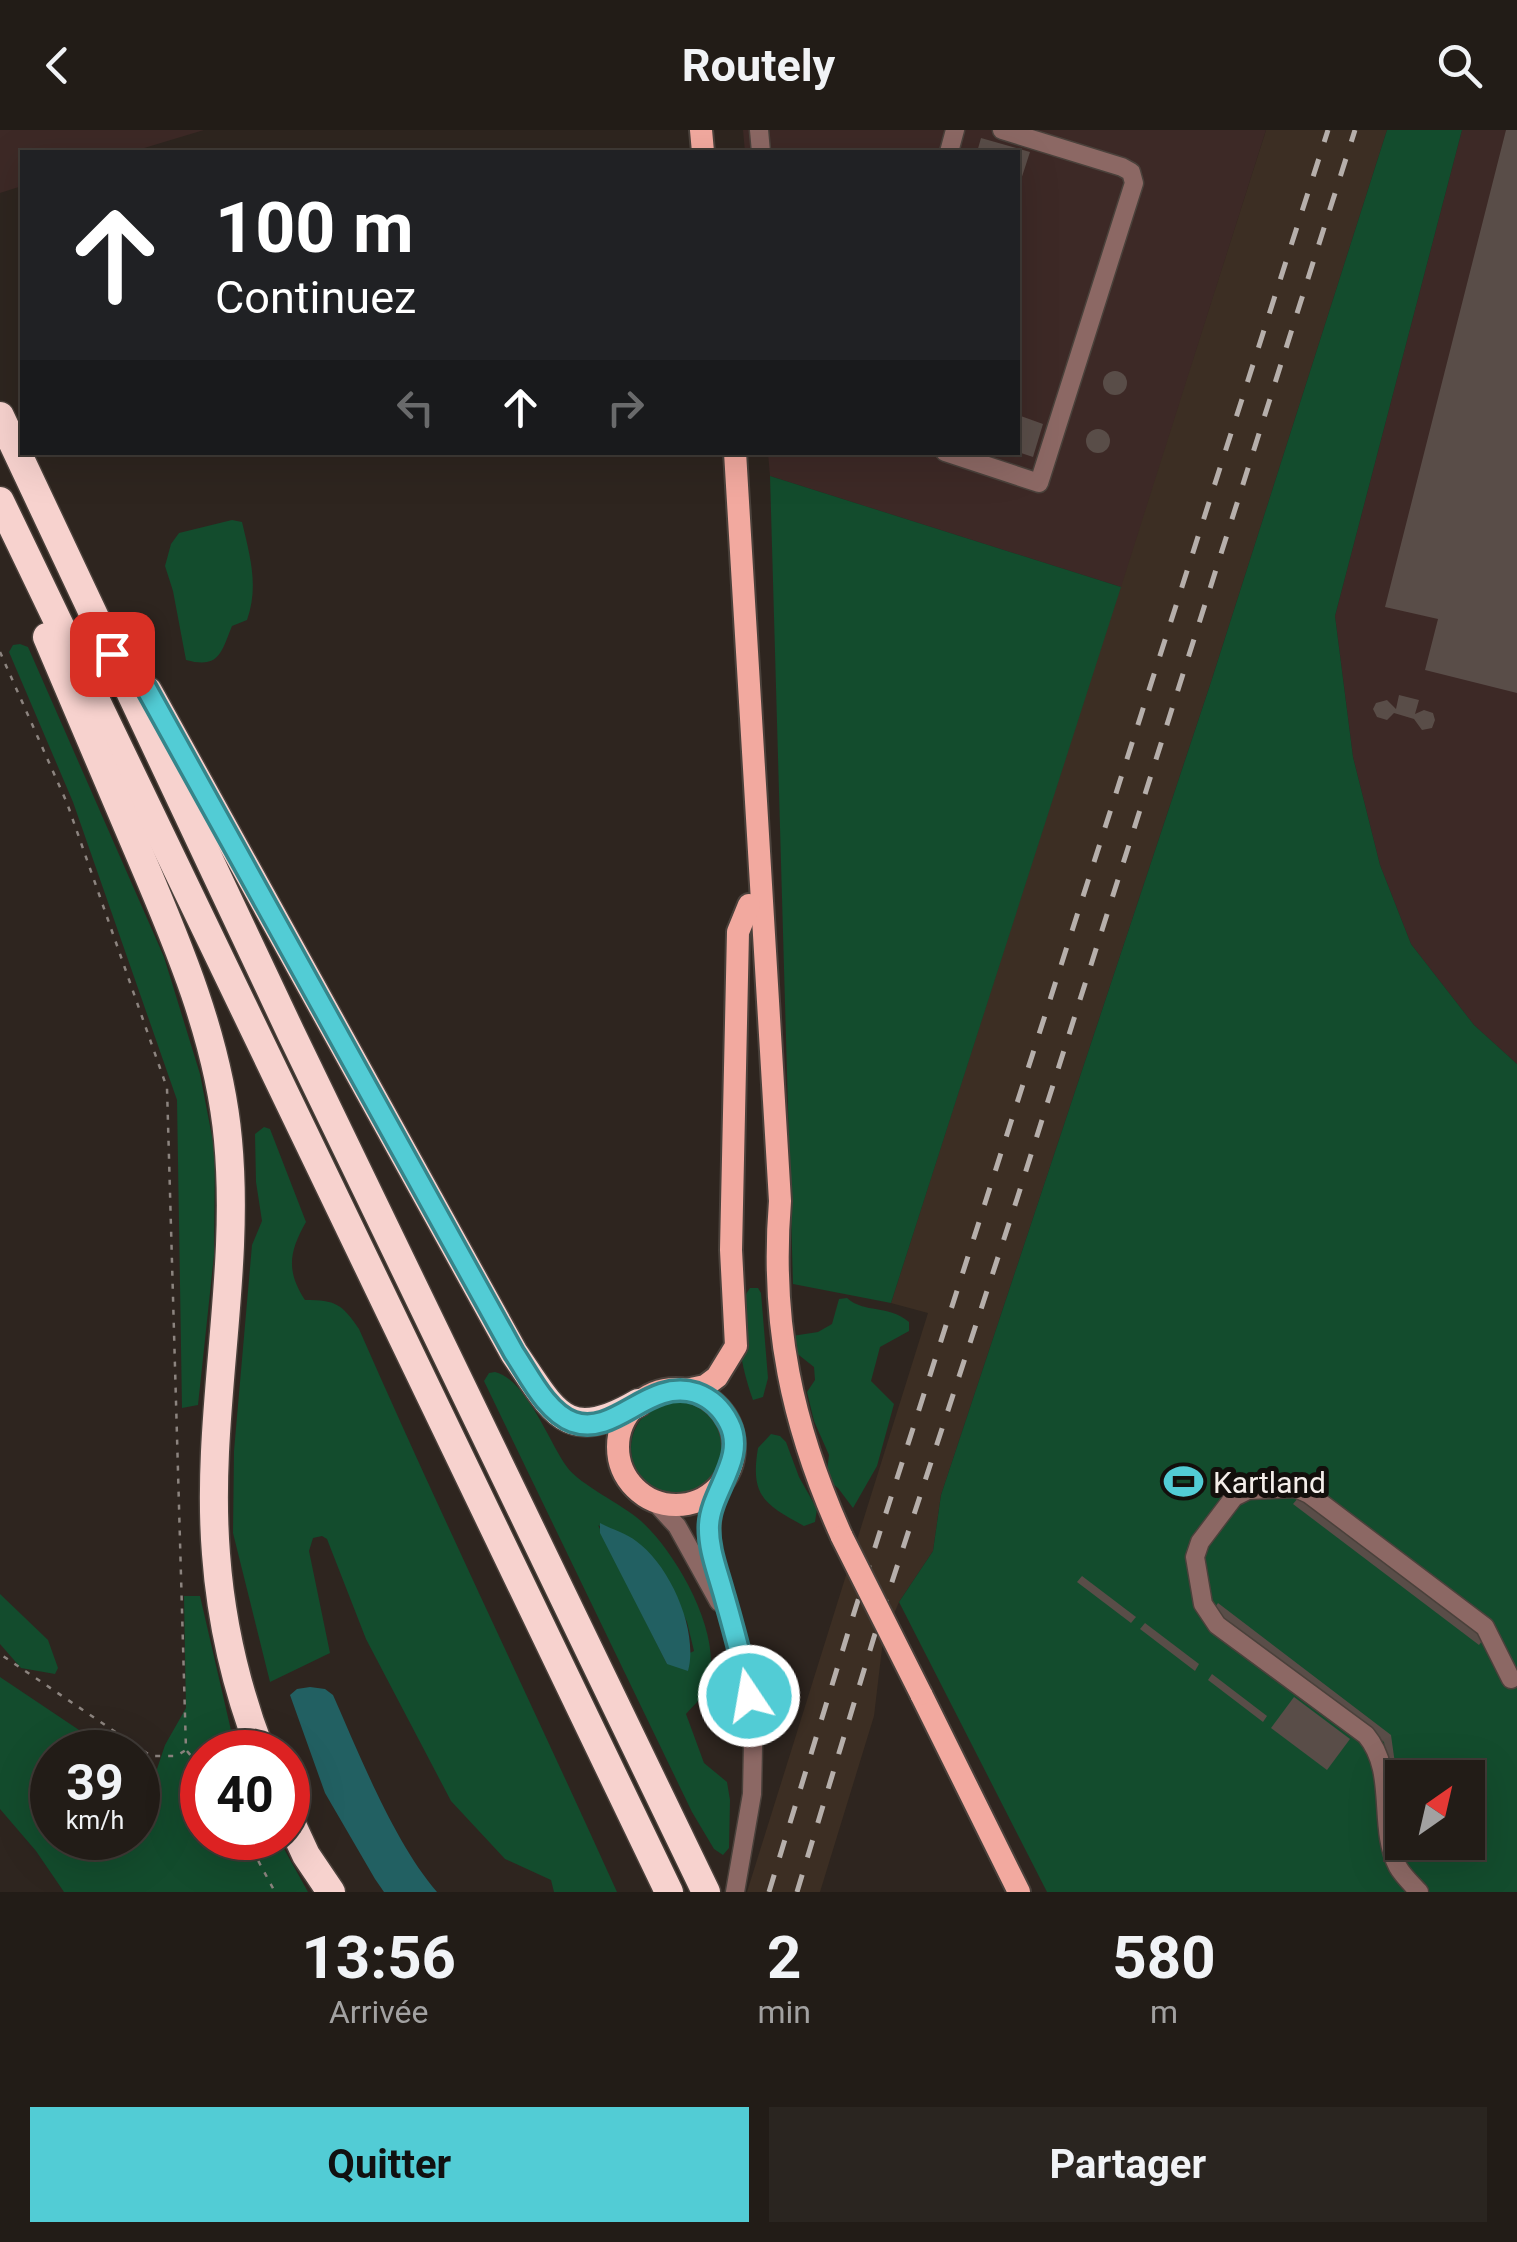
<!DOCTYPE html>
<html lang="fr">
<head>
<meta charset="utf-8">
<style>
	:root { --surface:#221c17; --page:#2a2520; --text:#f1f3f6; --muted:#a2a1a1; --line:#3f3a36; --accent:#52ccd5 }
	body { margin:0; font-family:Roboto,sans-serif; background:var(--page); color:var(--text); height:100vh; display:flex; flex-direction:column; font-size:38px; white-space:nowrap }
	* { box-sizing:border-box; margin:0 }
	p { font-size:32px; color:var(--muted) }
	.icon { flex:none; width:55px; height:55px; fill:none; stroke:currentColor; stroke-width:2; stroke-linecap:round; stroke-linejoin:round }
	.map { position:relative; height:1762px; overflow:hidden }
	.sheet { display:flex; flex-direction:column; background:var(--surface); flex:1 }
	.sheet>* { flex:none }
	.top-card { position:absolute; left:20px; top:20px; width:1000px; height:305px; border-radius:0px; box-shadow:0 10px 40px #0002,0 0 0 2px var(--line); background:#202124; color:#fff; overflow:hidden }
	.needle { width:65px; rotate:34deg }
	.buttons { position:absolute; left:1385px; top:1630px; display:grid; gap:20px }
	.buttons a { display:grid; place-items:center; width:100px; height:100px; border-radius:0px; background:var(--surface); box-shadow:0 10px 40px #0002,0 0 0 2px var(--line); font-size:50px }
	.speed { position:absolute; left:30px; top:1600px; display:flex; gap:20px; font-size:50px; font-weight:700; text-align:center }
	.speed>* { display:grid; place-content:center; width:130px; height:130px; border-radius:50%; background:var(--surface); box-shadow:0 10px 40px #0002,0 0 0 2px var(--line); line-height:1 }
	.speed small { font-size:25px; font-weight:400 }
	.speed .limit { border:15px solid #d22; background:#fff; color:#111 }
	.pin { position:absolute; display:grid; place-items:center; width:85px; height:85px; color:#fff; margin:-42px; border-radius:20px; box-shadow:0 5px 15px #0006 }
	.me { position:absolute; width:110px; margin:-55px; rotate:348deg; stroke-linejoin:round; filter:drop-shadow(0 0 8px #0008) }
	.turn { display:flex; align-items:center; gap:35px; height:210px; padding:0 30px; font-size:45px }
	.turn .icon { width:130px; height:130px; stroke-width:2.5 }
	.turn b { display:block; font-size:70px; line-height:85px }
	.lanes { display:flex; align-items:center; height:95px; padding:0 30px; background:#0003; justify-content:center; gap:50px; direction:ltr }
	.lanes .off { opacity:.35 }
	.eta { display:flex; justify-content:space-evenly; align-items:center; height:170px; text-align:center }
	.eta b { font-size:60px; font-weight:700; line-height:70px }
	.button { display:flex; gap:20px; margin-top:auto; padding:20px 30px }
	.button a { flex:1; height:115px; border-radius:0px; background:var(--accent); color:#111; font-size:40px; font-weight:700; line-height:115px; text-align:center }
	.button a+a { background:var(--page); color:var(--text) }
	header { display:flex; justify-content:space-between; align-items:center; height:130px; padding:0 30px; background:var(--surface); font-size:45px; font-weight:700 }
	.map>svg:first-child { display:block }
</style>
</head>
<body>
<header><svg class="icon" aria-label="back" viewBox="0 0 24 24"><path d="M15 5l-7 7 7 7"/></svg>Routely<svg class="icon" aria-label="search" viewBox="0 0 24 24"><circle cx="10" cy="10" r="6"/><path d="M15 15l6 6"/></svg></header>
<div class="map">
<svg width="1517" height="1762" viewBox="0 0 1517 1762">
	<rect width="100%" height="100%" fill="#2e251f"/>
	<path fill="#3c2e23" d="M1266 0H1387L1211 552 941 1365 933 1421 899 1472 883 1510 874 1586 820 1762H747L928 1183 891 1173Z"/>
	<g fill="#3d2926">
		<path d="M0 0H204L131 22H22V56L0 63Z"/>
		<path d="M743 0H1266L1121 457 770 346 768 323 1018 322V22H745Z"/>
		<path d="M1462 0H1517V934L1474 895 1411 814 1380 735 1353 627 1335 486Z"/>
	</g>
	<g fill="#134c2d" fill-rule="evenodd">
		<path d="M1387 0H1462L1335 486 1353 627 1380 735 1411 814 1474 895 1517 934V1762H1047L899 1472 933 1421 941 1365 1211 552ZM1402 1648H1468V1712H1402Z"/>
		<path d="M770 346 1121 457 891 1173 793 1154Z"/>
		<path d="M232 390 242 392C250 426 259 456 247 490L232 496C221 523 219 539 186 530L173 461 165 436 171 414 179 403Z"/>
		<path d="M20 514 28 517 164 827 200 944 215 1022 214 1125 198 1275 182 1278 177 970 73 672 9 522 13 515Z"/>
		<path d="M264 997 270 999 306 1092C289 1122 286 1141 305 1170 336 1170 342 1174 359 1199 442 1388 532 1574 617 1762H554L551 1750 505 1729 451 1671 366 1509 327 1409 322 1406 313 1408 309 1421 330 1523 270 1552 233 1403 234 1321 252 1115 262 1091 256 1052 255 1004Z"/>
		<path d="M750 1158H758L761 1163 768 1248 763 1267 753 1270C742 1240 729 1186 750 1158Z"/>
		<path d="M847 1168C865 1184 888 1174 909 1192V1201L880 1217 871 1251 894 1274 877 1336 853 1378 838 1358 826 1349 829 1325 814 1291 807 1262 815 1250 814 1237 790 1218 792 1206 818 1202 832 1194 839 1169Z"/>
		<path d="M495 1242C527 1250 548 1311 567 1337 580 1355 622 1374 641 1391 677 1423 729 1513 705 1561 701 1569 692 1577 686 1584L704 1633 727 1652 730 1670 729 1718 723 1725 714 1719 692 1682 484 1251 489 1243ZM598 1395 663 1442 687 1492 694 1521 667 1534Z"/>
		<circle cx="677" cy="1318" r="46"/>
		<path d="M771 1304 780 1306 786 1312 799 1347 817 1379 815 1392 804 1396C764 1374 750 1366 758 1318Z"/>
		<path d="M0 1464 48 1510 58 1538 55 1544 21 1538 0 1514Z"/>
		<path d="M184 1466H200L233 1609 239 1622H202V1708H278L308 1762H64L36 1721 0 1679V1547L85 1604 127 1622H52V1708H138V1632L151 1657 165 1615 186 1578Z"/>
	</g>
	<g fill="#226062">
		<path d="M600 1393C611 1399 626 1403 636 1411 670 1435 699 1501 688 1541L667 1534 600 1403Z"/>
		<path d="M310 1557 325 1559 333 1565C360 1626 394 1712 437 1762H384L375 1749 325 1663 290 1565 297 1559Z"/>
	</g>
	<g fill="#594d48">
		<path d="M1506 0H1517V563L1425 540 1438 489 1385 477Z"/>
		<path d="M981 8 1030 22 1018 59V22H977Z"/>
		<circle cx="1115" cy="253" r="12"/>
		<path d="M1018 285 1043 294 1033 327 1018 322Z"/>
		<circle cx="1098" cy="311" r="12"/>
		<path d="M1399 565 1419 570 1415 584 1424 580 1433 583 1435 590 1432 598 1422 600 1414 589 1394 583 1387 590 1377 587 1373 579 1376 573 1387 570 1396 579Z"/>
		<path d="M1299 1367 1485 1507 1479 1515 1293 1374Z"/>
		<path d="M1082 1446 1136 1487 1131 1493 1077 1452Z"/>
		<path d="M1218 1473 1391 1605 1402 1684V1712H1407L1408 1721 1399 1722 1384 1612 1212 1481Z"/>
		<path d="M1145 1493 1199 1534 1195 1541 1140 1499Z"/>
		<path d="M1212 1544 1267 1586 1263 1592 1208 1550Z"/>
		<path d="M1294 1567 1350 1609 1327 1640 1271 1598Z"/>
	</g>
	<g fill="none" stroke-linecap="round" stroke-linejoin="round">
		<defs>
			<g id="minor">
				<path d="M759 0 761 22"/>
				<path d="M949 22 955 0"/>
				<path d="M945 322 1039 353 1134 53 1131 42 1122 37 1002 0"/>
				<path d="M725 1348 713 1374 710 1413 743 1533 753 1616 752 1664 735 1762"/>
				<path d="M655 1372 677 1396 719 1472"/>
				<path d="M1419 1762C1412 1754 1403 1746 1398 1737 1377 1696 1397 1642 1366 1605L1217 1495 1203 1474 1195 1427 1200 1412 1234 1367 1248 1360 1296 1358 1309 1364 1485 1497 1511 1549"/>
			</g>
			<g id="major">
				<path d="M701 0 703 22"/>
				<path d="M735 322 780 1071C770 1193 792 1296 842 1407"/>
				<circle cx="676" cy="1317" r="58"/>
				<path d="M686 1260 705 1256 717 1247 736 1216 731 1120 738 802 749 775"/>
				<path d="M921 1564 1019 1762"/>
			</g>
			<g id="highway">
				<path d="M0 286 291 903 706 1762"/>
				<path d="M0 371 669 1762"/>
				<path d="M47 507C78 579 108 651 139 723 178 814 219 910 228 1010 241 1148 205 1286 216 1424 221 1492 237 1560 261 1622"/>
				<path d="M148 561 514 1223C554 1281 565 1316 638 1273"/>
				<path d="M288 1686 306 1725 331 1762"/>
			</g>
		</defs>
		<use href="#minor" stroke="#4a413b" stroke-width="21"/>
		<use href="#major" stroke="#4a413b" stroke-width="26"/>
		<use href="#highway" stroke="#4a413b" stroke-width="31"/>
		<g stroke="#8c847f" stroke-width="2.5" stroke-dasharray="5 8" stroke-linecap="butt">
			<path d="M0 522 67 673 167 958 186 1620 176 1626H151L0 1524"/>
			<path d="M187 1621 202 1639"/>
			<path d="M246 1708 275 1762"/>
		</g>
		<use href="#minor" stroke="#8c6864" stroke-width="18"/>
		<use href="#major" stroke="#f2a99f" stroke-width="22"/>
		<use href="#highway" stroke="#f7d2ce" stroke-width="28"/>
		<g stroke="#b6afab" stroke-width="5" stroke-dasharray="18 18" stroke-linecap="butt">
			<path d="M769 1762 854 1483 1328 0"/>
			<path d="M797 1762 874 1507 1017 1069 1355 0"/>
		</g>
		<defs>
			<path id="major-bridge" d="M842 1407 921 1564"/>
		</defs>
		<use href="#major-bridge" stroke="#4a413b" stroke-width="26" stroke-linecap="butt"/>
		<use href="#major-bridge" stroke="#f2a99f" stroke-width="22"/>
	</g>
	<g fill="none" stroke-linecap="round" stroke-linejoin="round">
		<defs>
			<path id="route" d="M112 524 140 547 514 1223C529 1245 546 1282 573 1292 616 1307 648 1248 696 1263 710 1268 722 1279 729 1293 747 1328 711 1360 709 1395 708 1418 717 1440 723 1462 733 1497 743 1531 749 1566"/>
		</defs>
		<use href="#route" stroke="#35858a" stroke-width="25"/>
		<use href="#route" stroke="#52ccd5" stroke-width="18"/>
	</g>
	<defs>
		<symbol id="stadium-bare" viewBox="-9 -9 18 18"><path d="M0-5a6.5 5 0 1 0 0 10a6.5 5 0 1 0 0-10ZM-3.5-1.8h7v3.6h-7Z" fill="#52ccd5" stroke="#130f0c" stroke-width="2.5" paint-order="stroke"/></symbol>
	</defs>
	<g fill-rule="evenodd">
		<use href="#stadium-bare" x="1156" y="1324" width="55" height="55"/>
	</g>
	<g text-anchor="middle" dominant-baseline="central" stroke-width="10" stroke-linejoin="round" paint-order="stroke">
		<g font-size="30" fill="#f4eeea" stroke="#130f0c" text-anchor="start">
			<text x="1213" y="1352">Kartland</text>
		</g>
	</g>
</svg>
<div class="buttons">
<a><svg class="needle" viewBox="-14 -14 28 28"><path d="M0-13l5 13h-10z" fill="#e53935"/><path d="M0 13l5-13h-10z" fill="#a2a1a1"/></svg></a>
</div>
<div class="speed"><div>39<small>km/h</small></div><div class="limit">40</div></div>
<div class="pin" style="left:112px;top:524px;background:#d93025"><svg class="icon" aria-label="arrive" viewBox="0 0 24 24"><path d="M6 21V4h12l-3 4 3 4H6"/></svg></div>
<svg class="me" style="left:749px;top:1566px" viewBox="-20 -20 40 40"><circle r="17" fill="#52ccd5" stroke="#fff" stroke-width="3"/><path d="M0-11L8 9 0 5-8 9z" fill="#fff"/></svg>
<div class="top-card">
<div class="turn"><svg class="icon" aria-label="ahead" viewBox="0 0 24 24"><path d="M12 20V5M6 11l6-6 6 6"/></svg><div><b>100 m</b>Continuez</div></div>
<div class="lanes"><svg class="icon off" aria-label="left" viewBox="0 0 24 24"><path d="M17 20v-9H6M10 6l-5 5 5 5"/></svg><svg class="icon" aria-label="ahead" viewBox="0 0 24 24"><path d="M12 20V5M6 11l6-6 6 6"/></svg><svg class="icon off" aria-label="right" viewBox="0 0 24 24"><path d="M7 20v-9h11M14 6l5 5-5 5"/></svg></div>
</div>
</div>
<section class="sheet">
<div class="eta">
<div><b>13:56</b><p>Arrivée</p></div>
<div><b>2</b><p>min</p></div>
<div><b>580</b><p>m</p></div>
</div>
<div class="button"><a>Quitter</a><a>Partager</a></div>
</section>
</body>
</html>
